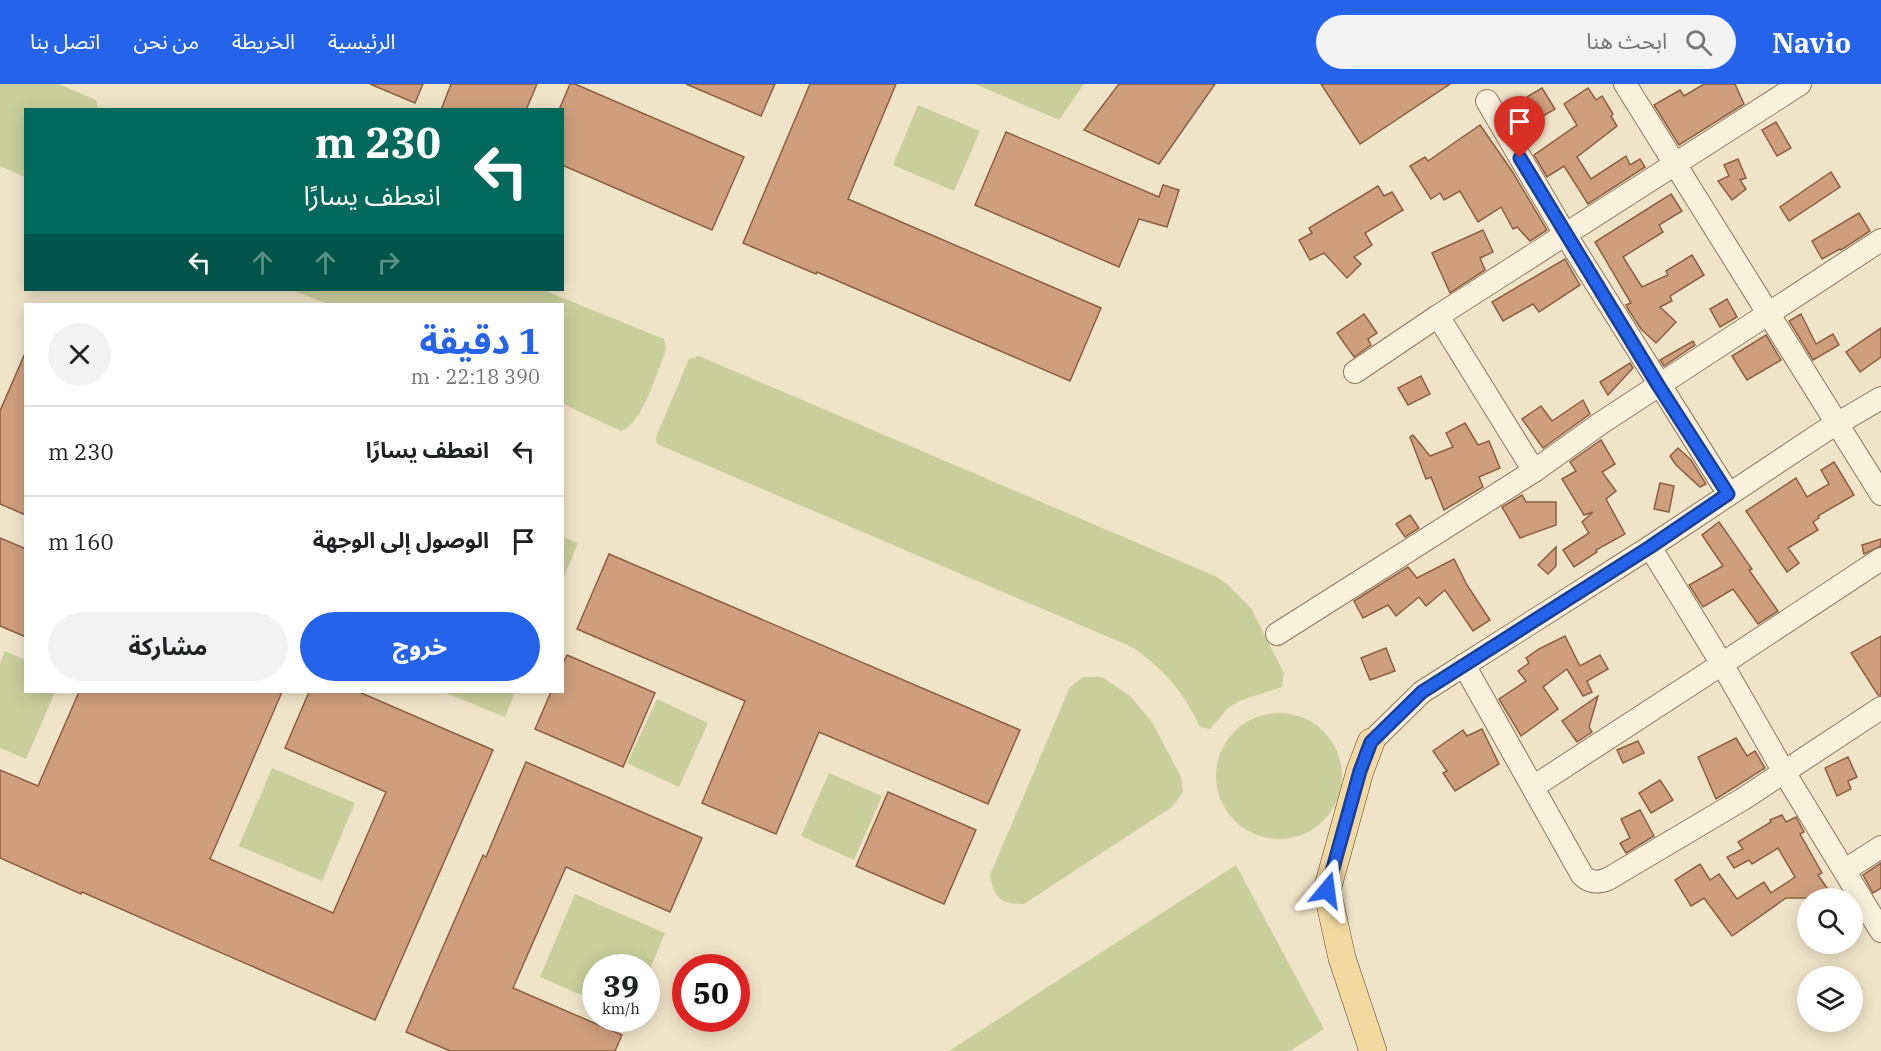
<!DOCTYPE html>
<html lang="ar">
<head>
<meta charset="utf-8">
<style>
	:root { --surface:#fff; --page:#f2f2f2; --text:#202124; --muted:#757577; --line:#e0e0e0; --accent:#2563eb }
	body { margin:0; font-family:"IBM Plex Serif","Noto Sans Arabic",serif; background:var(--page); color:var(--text); direction:rtl; height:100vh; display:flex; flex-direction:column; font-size:22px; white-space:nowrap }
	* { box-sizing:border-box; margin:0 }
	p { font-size:20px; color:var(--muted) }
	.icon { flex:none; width:33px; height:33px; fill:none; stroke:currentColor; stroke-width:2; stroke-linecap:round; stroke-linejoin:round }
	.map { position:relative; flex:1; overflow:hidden; direction:ltr }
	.panel { position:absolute; left:24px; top:219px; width:540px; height:390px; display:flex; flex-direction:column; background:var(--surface); border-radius:0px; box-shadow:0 3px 15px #0003; direction:rtl }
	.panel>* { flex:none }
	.guide { position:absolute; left:24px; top:24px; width:540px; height:183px; border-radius:0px; box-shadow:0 3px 15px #0003; direction:rtl; background:#00695c; color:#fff; overflow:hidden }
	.tools { position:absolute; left:1797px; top:804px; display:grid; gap:12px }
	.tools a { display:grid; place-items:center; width:66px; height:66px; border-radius:50%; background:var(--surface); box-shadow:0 3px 15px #0003; font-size:30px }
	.speed { position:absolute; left:582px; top:870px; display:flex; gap:12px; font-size:30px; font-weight:700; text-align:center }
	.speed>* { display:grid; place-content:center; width:78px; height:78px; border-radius:50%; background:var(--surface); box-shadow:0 3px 15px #0003; line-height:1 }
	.speed small { font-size:15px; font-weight:400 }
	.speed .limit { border:9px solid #d22; background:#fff; color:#111 }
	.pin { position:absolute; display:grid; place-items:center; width:51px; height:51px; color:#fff; margin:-62px -26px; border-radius:50% 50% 50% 0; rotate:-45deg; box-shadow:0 0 6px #0007 }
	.pin .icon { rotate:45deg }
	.me { position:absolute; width:66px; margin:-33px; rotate:16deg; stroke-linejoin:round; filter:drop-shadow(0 0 4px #0008) }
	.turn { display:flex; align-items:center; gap:21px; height:126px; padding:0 24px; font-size:27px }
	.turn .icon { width:78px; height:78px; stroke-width:2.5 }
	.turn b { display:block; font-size:42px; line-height:51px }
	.lanes { display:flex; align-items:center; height:57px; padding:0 24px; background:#0003; justify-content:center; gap:30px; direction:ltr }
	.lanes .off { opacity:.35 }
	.round { display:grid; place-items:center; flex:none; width:63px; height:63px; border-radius:32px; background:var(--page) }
	.summary { display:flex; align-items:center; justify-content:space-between; height:102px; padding:0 24px }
	h1 { font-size:36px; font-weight:700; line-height:45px; color:var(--accent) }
	.cta { display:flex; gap:12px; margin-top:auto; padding:12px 24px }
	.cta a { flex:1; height:69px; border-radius:36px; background:var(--accent); color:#fff; font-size:24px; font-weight:700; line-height:69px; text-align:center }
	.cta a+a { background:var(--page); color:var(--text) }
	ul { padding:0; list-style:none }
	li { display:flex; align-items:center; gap:18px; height:90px; padding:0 24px; border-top:2px solid var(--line) }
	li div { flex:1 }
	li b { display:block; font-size:22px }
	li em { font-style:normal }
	header { display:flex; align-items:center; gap:36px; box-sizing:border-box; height:84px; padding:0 30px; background:var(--accent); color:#fff }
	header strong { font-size:28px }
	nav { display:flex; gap:33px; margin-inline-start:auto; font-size:21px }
	.search { width:420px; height:54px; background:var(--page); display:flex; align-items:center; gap:15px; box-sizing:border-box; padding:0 21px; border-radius:33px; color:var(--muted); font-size:22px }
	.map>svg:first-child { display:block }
</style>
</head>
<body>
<header>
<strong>Navio</strong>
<div class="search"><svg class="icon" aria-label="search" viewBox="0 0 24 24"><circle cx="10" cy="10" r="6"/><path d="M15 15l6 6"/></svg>ابحث هنا</div>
<nav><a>الرئيسية</a><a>الخريطة</a><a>من نحن</a><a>اتصل بنا</a></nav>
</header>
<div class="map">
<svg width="1881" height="967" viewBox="0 0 1881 967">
	<rect width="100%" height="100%" fill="#f0e4c8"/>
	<g fill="#c9cf9b">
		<path d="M0 0H59L96 16 98 25 26 26 25 93 0 82Z"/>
		<path d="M975 0H1084L1059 36Z"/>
		<path d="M918 21 980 47 954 107 893 81Z"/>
		<path d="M292 206H543L664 255 666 265C658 285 643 340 621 347L563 320 562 220H327Z"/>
		<path d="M699 272 1215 492 1227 500 1251 524 1284 589 1282 603 1239 617 1228 624 1210 645 1200 643C1183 607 1166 588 1134 564L657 360 656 354 659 346 689 275Z"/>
		<path d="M563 453 578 459 563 495Z"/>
		<path d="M5 567 25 576 26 608H55L26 675 0 664V580Z"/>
		<path d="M1083 593H1102L1130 612 1152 638 1181 693 1183 708 1172 723 1024 820C1001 820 994 814 990 791L1070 603Z"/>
		<path d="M444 608H515L505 633Z"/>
		<path d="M657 615 708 639 679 703 627 679Z"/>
		<circle cx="1279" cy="692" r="63"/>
		<path d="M272 684 355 719 322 797 239 762Z"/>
		<path d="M829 689 882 712 854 776 801 752Z"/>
		<path d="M1236 781 1324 945 1290 967H949Z"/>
		<path d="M575 810 665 849 647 892 646 884H596L595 917 540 893Z"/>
	</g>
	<g fill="#cf9f7d" stroke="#8d5f41" stroke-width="1.5">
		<path d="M370 0H423L415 19Z"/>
		<path d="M451 0H537L526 26H441Z"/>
		<path d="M570 0H575L744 73 712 146 562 81V26H559Z"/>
		<path d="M686 0H775L761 32Z"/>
		<path d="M810 0H896L848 115 1101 224 1070 297 817 188 816 190 743 159Z"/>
		<path d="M1119 0H1215L1159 80 1084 46Z"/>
		<path d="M1321 0H1450L1360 60Z"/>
		<path d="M1704 0H1735L1744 20 1679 61 1654 21 1680 6 1684 12Z"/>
		<path d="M1542 4 1555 25 1538 35 1525 14Z"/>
		<path d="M1588 4 1596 16 1602 12 1613 30 1611 32 1617 42 1577 73 1591 95 1626 72 1630 81 1640 75 1645 83 1588 120 1564 82 1547 93 1534 71 1577 41 1564 20Z"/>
		<path d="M1776 38 1791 64 1777 72 1762 46Z"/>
		<path d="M1480 41 1512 87 1547 146 1530 157 1517 143 1513 145 1501 123 1478 138 1460 107 1444 116 1440 109 1431 115 1410 82 1425 73 1428 77Z"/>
		<path d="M1006 48 1159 113 1163 101 1179 106 1167 143 1139 135 1119 183 975 121Z"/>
		<path d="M1738 75 1746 94 1740 96 1746 105 1732 116 1718 97 1729 92 1724 81Z"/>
		<path d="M1831 88 1840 103 1789 137 1780 123Z"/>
		<path d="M1378 102 1384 112 1392 108 1403 126 1365 149 1372 161 1354 173 1361 180 1347 194 1324 169 1310 176 1299 156 1312 149 1309 144Z"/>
		<path d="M1671 110 1682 127 1659 141 1663 148 1623 173 1642 203 1668 191 1666 187 1692 171 1704 191 1670 212 1672 217 1660 223 1676 238 1656 259 1641 245 1628 225 1626 221 1631 219 1595 158Z"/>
		<path d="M1859 129 1870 147 1841 166 1840 165 1822 175 1812 157Z"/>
		<path d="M1483 146 1493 168 1480 174 1485 186 1450 209 1432 169Z"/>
		<path d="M1565 175 1580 201 1539 228 1533 220 1503 237 1492 218Z"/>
		<path d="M1727 215 1737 233 1720 243 1710 225Z"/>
		<path d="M1364 230 1377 249 1368 255 1371 261 1354 273 1337 249Z"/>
		<path d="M1801 230 1816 260 1833 250 1839 261 1813 276 1789 237Z"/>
		<path d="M1881 244V273L1860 288 1846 268Z"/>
		<path d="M1766 251 1781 276 1747 296 1732 272Z"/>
		<path d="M1693 257 1695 261 1664 282 1660 276Z"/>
		<path d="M26 267V431L0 420V327Z"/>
		<path d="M1630 279 1633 284 1608 311 1600 298Z"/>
		<path d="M1421 292 1430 310 1408 321 1398 304Z"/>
		<path d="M1583 316 1590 330 1543 364 1522 335 1541 322 1552 337Z"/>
		<path d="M1465 339 1478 361 1489 357 1500 384 1479 393 1483 403 1444 426 1431 393 1426 395 1410 353 1413 351 1430 372 1453 363 1446 349Z"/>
		<path d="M1601 356 1615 380 1602 388 1616 407 1606 415 1625 450 1596 466 1597 468 1574 483 1563 466 1589 449 1582 438 1593 428 1584 431 1562 395 1576 387 1570 378Z"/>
		<path d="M1678 364 1691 376 1706 400 1700 403 1676 381 1670 372Z"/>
		<path d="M1834 378 1854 411 1818 432 1819 434 1813 438 1818 446 1788 464 1799 479 1787 488 1746 427 1796 394 1807 413 1829 400 1821 386Z"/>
		<path d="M1660 399 1674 402 1669 428 1654 425Z"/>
		<path d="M1522 411 1526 418H1556V441L1520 454 1502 423Z"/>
		<path d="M1410 431 1419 444 1405 453 1396 440Z"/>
		<path d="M1719 438 1752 485 1749 486 1778 527 1758 540 1733 505 1703 523 1689 501 1723 482 1702 451Z"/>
		<path d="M0 454 26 465V553L0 542Z"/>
		<path d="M1881 455V462L1864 470 1862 461Z"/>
		<path d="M1556 463V482L1548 490 1538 481Z"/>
		<path d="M609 470 1020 646 988 720 819 648 776 750 702 719 745 617 577 545Z"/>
		<path d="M1454 475 1467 501 1490 536 1473 547 1445 506 1426 522 1419 513 1396 532 1388 521 1363 534 1354 517 1408 483 1417 494Z"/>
		<path d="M1565 552 1580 582 1600 571 1608 585 1587 597 1592 608 1583 612 1567 585 1543 603 1558 625 1521 652 1499 615 1526 597 1518 587 1529 579 1526 574 1539 565Z"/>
		<path d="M1881 552V611H1878L1851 569Z"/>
		<path d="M1386 564 1395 587 1370 596 1361 574Z"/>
		<path d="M567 571 655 609 623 683 535 645 551 608H562V581Z"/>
		<path d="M79 608H282L210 775 333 829 386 708 285 664 309 608H359L493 666 375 936 82 808 81 810 0 774V686L38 702Z"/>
		<path d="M1598 612 1589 643 1592 648 1577 658 1562 637Z"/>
		<path d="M1482 645 1499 680 1455 707 1443 689 1447 687 1433 667 1463 646 1467 652Z"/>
		<path d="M1736 654 1747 672 1755 667 1765 684 1716 715 1698 673Z"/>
		<path d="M1638 657 1644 669 1623 679 1617 666Z"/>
		<path d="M1848 673 1857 693 1848 697 1851 705 1837 712 1825 684Z"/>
		<path d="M526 678 702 754 670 828 566 783 513 904 622 951 615 967H450L406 948 483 771 486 773Z"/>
		<path d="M1660 696 1673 716 1651 729 1639 709Z"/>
		<path d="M888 708 976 746 944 820 856 782Z"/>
		<path d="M1640 726 1654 752 1626 769 1620 759 1630 754 1621 735Z"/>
		<path d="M1782 731 1786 738 1796 733 1804 748 1800 750 1822 789 1818 791 1834 814H1786L1732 852 1704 814 1691 822 1675 796 1700 780 1710 796 1719 790 1737 815 1764 798 1771 809 1795 793 1778 764 1752 780 1749 776 1734 784 1727 773 1743 765 1738 758 1771 738 1770 736Z"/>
		<path d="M1881 779V804L1873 809 1863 791Z"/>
	</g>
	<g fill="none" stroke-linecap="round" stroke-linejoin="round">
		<defs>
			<g id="minor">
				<path d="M1625 0 1881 410"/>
				<path d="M1487 17 1565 150 1728 409"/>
				<path d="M1438 232 1534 387"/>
				<path d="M1355 288 1438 232 1800 0"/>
				<path d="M1650 463 1722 580 1881 475"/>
				<path d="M1277 550 1534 387 1601 339 1881 156"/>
				<path d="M1464 581 1582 791C1590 799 1598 799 1608 795L1743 715 1881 624"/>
				<path d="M1371 658 1422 608 1650 463 1823 348 1881 314"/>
				<path d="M1533 703 1722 580 1784 688 1881 847"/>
				<path d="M1845 786 1881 763"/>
			</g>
			<path id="major" d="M1371 658 1360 687 1327 806 1342 874 1373 967"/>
		</defs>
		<use href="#minor" stroke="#8d765c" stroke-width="24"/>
		<use href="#major" stroke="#5b4430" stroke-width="28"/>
		<use href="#minor" stroke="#faf1dc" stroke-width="22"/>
		<use href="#major" stroke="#f3d9a0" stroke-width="27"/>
	</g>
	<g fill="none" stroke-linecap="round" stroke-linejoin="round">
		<defs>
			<path id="route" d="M1327 806 1360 687 1371 658 1422 608 1650 463 1728 410 1658 301 1520 74"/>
		</defs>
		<use href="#route" stroke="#184099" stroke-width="15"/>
		<use href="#route" stroke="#2563eb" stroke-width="10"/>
	</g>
</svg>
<div class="tools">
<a><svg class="icon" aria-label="search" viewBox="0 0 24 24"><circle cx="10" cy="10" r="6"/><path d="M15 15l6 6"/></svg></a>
<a><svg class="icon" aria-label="layers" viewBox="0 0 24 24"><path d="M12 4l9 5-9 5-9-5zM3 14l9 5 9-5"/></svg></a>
</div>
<div class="speed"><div>39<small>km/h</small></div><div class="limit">50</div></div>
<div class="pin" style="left:1520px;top:74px;background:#d93025"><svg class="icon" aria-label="arrive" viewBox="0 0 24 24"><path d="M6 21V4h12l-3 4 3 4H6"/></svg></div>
<svg class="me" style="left:1327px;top:806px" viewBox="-20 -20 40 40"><path d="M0-17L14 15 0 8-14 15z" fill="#2563eb" stroke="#fff" stroke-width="4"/></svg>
<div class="guide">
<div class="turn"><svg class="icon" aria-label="left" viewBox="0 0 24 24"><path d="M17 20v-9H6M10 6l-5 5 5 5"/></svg><div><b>230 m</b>انعطف يسارًا</div></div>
<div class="lanes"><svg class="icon" aria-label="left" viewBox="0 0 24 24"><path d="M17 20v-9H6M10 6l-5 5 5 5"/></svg><svg class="icon off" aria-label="ahead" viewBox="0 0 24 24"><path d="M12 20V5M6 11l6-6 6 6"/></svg><svg class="icon off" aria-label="ahead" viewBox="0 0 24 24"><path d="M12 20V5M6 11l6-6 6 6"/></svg><svg class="icon off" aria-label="right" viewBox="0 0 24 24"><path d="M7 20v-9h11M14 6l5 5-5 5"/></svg></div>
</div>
<section class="panel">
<div class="summary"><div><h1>1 دقيقة</h1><p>390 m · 22:18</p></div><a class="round"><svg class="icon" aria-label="close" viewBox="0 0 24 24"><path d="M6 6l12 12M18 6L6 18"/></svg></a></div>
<ul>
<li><svg class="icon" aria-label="left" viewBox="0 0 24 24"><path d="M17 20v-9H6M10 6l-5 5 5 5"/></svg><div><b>انعطف يسارًا</b></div><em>230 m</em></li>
<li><svg class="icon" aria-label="arrive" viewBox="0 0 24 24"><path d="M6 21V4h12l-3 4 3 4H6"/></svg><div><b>الوصول إلى الوجهة</b></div><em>160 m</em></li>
</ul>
<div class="cta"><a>خروج</a><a>مشاركة</a></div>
</section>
</div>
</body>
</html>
